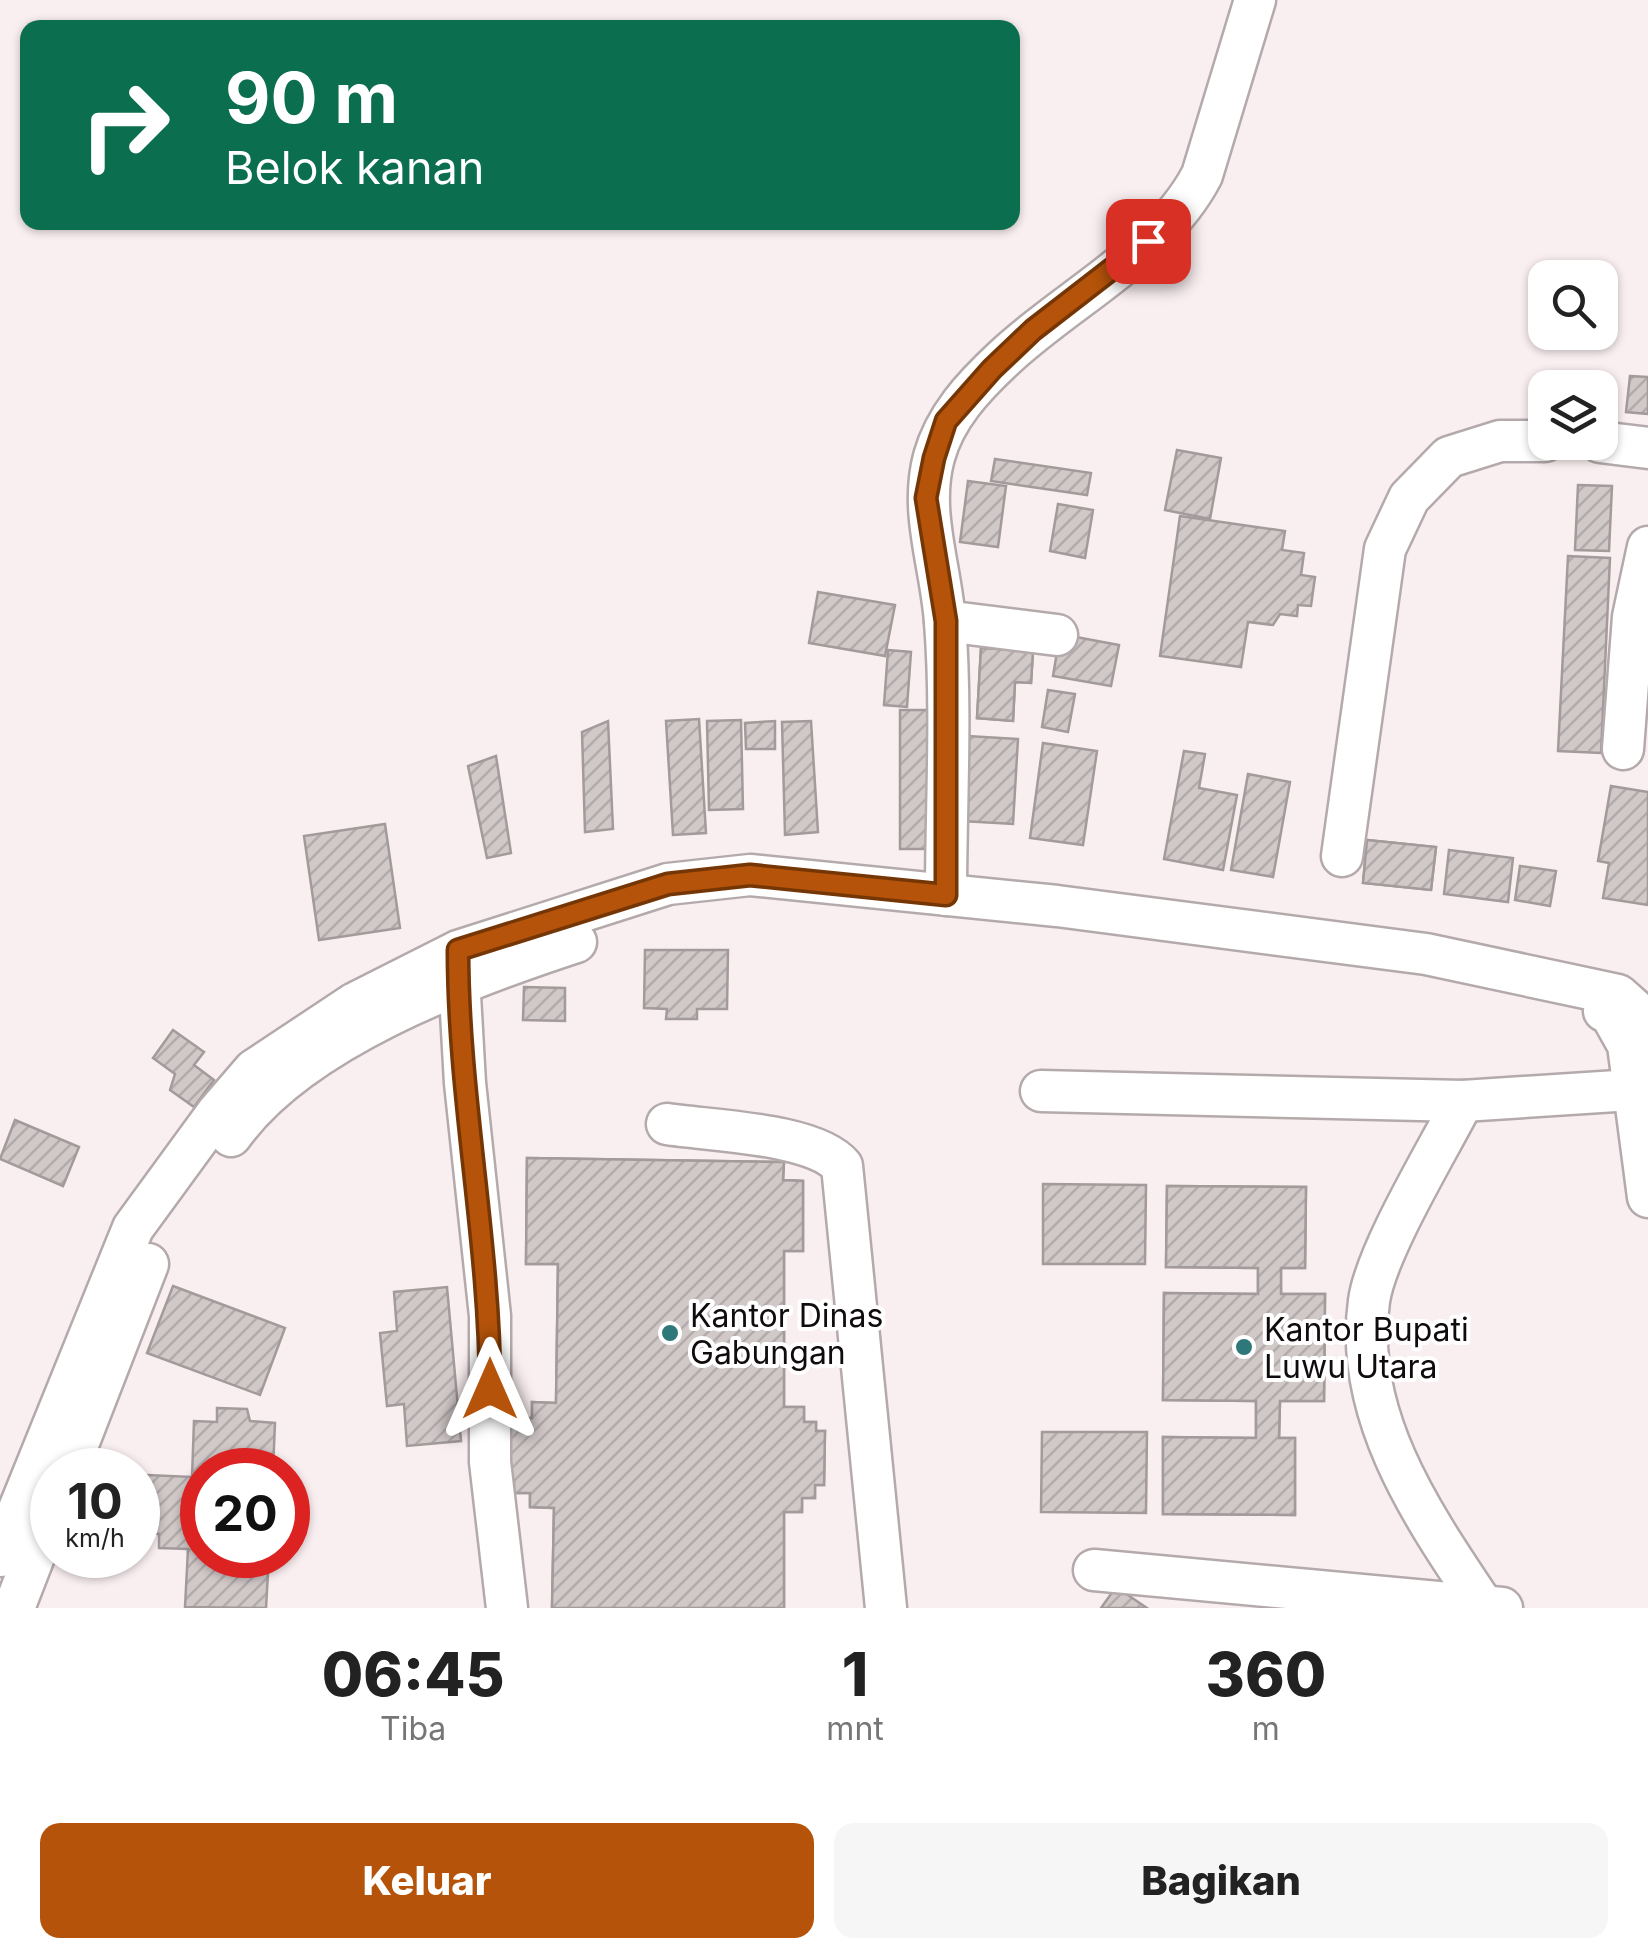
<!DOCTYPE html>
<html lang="id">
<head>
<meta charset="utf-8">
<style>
	:root { --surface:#fff; --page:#f6f6f6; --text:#222; --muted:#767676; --accent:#b45309 }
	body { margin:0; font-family:Inter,sans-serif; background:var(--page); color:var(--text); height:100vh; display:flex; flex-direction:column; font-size:38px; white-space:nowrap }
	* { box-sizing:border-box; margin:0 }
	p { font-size:32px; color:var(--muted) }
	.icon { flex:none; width:55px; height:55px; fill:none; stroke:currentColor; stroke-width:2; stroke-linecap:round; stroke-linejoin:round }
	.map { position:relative; height:1608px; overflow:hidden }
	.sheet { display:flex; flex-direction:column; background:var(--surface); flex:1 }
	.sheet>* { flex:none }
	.top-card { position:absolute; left:20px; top:20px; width:1000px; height:210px; border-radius:20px; box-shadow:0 2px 8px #0004; background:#0b6e4f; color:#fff; overflow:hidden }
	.tools { position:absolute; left:1528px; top:260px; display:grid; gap:20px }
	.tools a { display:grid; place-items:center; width:90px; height:90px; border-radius:20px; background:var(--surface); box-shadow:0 2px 8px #0004; font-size:50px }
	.speed { position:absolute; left:30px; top:1448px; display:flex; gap:20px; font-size:50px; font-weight:700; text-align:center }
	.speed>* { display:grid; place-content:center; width:130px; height:130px; border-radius:50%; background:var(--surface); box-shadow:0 2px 8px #0004; line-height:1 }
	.speed small { font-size:25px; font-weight:400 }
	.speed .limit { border:15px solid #d22; background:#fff; color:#111 }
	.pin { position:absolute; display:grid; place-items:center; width:85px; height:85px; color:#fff; margin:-42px; border-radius:20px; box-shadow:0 5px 15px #0006 }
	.me { position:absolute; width:110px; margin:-55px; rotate:0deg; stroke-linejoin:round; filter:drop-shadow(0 0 8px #0008) }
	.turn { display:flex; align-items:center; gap:35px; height:210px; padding:0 40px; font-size:45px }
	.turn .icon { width:130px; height:130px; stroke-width:2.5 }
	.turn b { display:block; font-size:70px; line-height:85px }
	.eta { display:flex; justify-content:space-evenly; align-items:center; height:170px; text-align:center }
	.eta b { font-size:60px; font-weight:800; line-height:70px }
	.action { display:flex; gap:20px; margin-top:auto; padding:20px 40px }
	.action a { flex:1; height:115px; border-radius:20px; background:var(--accent); color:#fff; font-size:40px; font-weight:800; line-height:115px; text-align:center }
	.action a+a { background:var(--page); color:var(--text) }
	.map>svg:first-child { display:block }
</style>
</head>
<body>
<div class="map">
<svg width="1648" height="1608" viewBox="0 0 1648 1608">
	<defs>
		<pattern id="building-hatch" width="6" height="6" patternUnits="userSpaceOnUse" patternTransform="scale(2.5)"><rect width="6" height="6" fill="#d1c8c8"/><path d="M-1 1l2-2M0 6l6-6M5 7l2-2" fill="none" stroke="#b2abab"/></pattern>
	</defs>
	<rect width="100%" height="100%" fill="#faeff0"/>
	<g fill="url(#building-hatch)" stroke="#a39a9b" stroke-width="2.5" fill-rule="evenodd">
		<path d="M1630 376 1648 377V414L1626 412Z"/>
		<path d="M1177 450 1221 458 1210 519 1165 510Z"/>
		<path d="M995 459 1091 473 1087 495 991 481Z"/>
		<path d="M968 481 1006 486 998 547 960 542Z"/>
		<path d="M1578 485 1612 486 1609 551 1575 550Z"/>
		<path d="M1058 504 1093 510 1085 558 1050 551Z"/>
		<path d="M1180 516 1285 531 1282 550 1304 553 1301 575 1315 577 1311 606 1298 605 1297 616 1280 614 1273 625 1248 622 1241 667 1160 656Z"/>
		<path d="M1568 556 1610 558 1601 753 1558 751Z"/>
		<path d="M818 592 895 605 885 656 809 643Z"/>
		<path d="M1060 634 1119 645 1111 686 1053 676Z"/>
		<path d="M981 648 1033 651 1031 683 1015 682 1013 721 977 718Z"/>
		<path d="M981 648 1033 651 1031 683 1015 682 1013 721 977 718Z"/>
		<path d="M888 650 911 652 907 707 884 705Z"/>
		<path d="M1048 690 1075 694 1068 732 1042 727Z"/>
		<path d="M900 710H932L929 849H900Z"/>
		<path d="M699 719 706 833 673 835 666 721Z"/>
		<path d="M741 720 743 809 709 810 707 721Z"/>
		<path d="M608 721 613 829 585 832 582 732Z"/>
		<path d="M775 721V749H746L745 723Z"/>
		<path d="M811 721 818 832 785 835 782 722Z"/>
		<path d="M967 736 1018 739 1013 824 962 821Z"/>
		<path d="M1043 743 1097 751 1083 845 1030 838Z"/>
		<path d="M1184 751 1205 754 1199 788 1237 795 1223 870 1164 859Z"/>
		<path d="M496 756 511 853 487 858 468 766Z"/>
		<path d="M1248 774 1290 782 1273 877 1231 870Z"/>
		<path d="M1611 786 1648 792V905L1603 898 1609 863 1598 861Z"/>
		<path d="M385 824 400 928 319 940 304 836Z"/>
		<path d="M1367 840 1436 847 1431 890 1363 883Z"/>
		<path d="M1367 840 1436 847 1431 890 1363 883Z"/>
		<path d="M1449 850 1513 858 1508 902 1444 894Z"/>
		<path d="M1520 866 1556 871 1550 906 1515 900Z"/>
		<path d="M645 950H728L727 1009H697V1019H666L667 1009 644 1008Z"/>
		<path d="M524 987 565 988V1021L523 1020Z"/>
		<path d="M173 1030 204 1052 194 1065 214 1080 194 1107 170 1090 175 1074 153 1058Z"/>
		<path d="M15 1120 79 1147 63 1186 0 1159Z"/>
		<path d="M527 1158 784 1162 783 1180 803 1181V1251H784V1407H804V1422H816V1431H825L824 1485H815V1498H802V1512H784V1608H695L697 1556H717V1523L639 1522V1553H675L674 1608H552L554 1508 530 1507V1493H514V1480H503L504 1426 515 1427V1418H532V1402L556 1403 558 1264H526ZM644 1279 717 1280V1314H698L697 1382 717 1383V1419L641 1417 642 1382H670L671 1318 643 1317Z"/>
		<path d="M527 1158 784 1162 783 1180 803 1181V1251H784V1407H804V1422H816V1431H825L824 1485H815V1498H802V1512H784V1608H552L554 1508 530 1507V1493H514V1480H503L504 1426 515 1427V1418H532V1402L556 1403 558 1264H526Z"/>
		<path d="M1043 1184 1146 1185 1145 1264H1043Z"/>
		<path d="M1167 1186 1306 1187 1305 1268H1281V1294H1325L1324 1401H1280L1279 1438H1295V1515L1163 1514V1437L1256 1438V1401L1163 1400 1164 1293 1258 1294V1268L1166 1267Z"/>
		<path d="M1167 1186 1306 1187 1305 1268H1281V1294H1325L1324 1401H1280L1279 1438H1295V1515L1163 1514V1437L1256 1438V1401L1163 1400 1164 1293 1258 1294V1268L1166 1267Z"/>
		<path d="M173 1286 285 1328 260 1395 147 1353Z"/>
		<path d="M447 1287 461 1441 407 1446 404 1404 387 1406 380 1333 397 1331 394 1292Z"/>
		<path d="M217 1408 247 1409 250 1421 275 1423 273 1470H202V1555H269L266 1608 185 1607 188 1549 159 1548V1534L147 1533 148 1523 138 1522V1484H147L148 1475 192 1477 194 1421 217 1422Z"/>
		<path d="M1042 1432H1147L1146 1513 1041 1512Z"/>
		<path d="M1116 1587 1147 1608H1101Z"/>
	</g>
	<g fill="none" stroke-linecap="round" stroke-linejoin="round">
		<defs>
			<g id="minor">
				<path d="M1600 442 1648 448"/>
				<path d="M945 621 1057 635"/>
				<path d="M1623 749 1633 617 1648 547"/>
				<path d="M1342 856 1385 549 1409 498 1449 457 1500 441H1545"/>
				<path d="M946 895C946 805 952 712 945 622 941 566 919 512 934 457 945 417 973 387 1003 359 1066 299 1161 254 1202 175L1255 0"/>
				<path d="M458 960 465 1083 490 1316V1462L507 1608"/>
				<path d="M1604 1011 1610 1013 1628 1045 1648 1197"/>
				<path d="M1041 1091 1463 1101 1648 1089"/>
				<path d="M1463 1101C1438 1150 1376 1251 1369 1301 1353 1416 1423 1516 1484 1607"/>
				<path d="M667 1124C712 1131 814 1133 842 1166L886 1608"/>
				<path d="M231 1136C300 1039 466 978 576 942"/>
				<path d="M68 1470 148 1264"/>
				<path d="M0 1556 133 1228 217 1113 254 1070 355 1003 458 951 668 884 750 875 1057 906 1426 954 1618 995 1636 1011 1648 1036"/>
				<path d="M1094 1570 1502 1608"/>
				<path d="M14 1608 52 1510"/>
			</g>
		</defs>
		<use href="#minor" stroke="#b4aaab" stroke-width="45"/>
		<use href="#minor" stroke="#fff" stroke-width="40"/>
	</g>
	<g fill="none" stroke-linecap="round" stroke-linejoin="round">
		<defs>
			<path id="route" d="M490 1389C490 1242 458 1098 458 950L668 884 750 875 946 895V621L926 498 934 458 946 421 992 369 1033 330 1148 241"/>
		</defs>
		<use href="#route" stroke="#753606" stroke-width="25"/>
		<use href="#route" stroke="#b45309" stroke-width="18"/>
	</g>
	<g fill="#2e7879" stroke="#fff" stroke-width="4">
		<circle cx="670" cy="1333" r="10"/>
		<circle cx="1244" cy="1347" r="10"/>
	</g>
	<g text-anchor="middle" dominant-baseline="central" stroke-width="8" stroke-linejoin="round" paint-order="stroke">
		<g font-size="32" fill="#100c0d" stroke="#fff" text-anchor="start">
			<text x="690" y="1315">Kantor Dinas<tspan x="690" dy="37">Gabungan</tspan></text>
			<text x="1264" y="1329">Kantor Bupati<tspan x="1264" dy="37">Luwu Utara</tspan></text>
		</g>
	</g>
</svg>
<div class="tools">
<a><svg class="icon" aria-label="search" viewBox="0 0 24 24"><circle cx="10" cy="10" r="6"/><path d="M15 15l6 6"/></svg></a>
<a><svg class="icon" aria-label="layers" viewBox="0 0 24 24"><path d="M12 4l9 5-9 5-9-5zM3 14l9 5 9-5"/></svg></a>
</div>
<div class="speed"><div>10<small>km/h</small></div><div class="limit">20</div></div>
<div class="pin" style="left:1148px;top:241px;background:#d93025"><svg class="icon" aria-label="arrive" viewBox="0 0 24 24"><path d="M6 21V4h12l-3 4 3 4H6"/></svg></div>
<svg class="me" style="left:490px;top:1389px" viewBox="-20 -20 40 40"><path d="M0-17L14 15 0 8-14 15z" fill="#b45309" stroke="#fff" stroke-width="4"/></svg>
<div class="top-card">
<div class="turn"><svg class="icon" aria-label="right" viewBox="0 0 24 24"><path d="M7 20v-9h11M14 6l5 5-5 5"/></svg><div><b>90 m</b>Belok kanan</div></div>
</div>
</div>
<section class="sheet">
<div class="eta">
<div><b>06:45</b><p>Tiba</p></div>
<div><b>1</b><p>mnt</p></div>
<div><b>360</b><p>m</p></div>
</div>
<div class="action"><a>Keluar</a><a>Bagikan</a></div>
</section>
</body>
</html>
